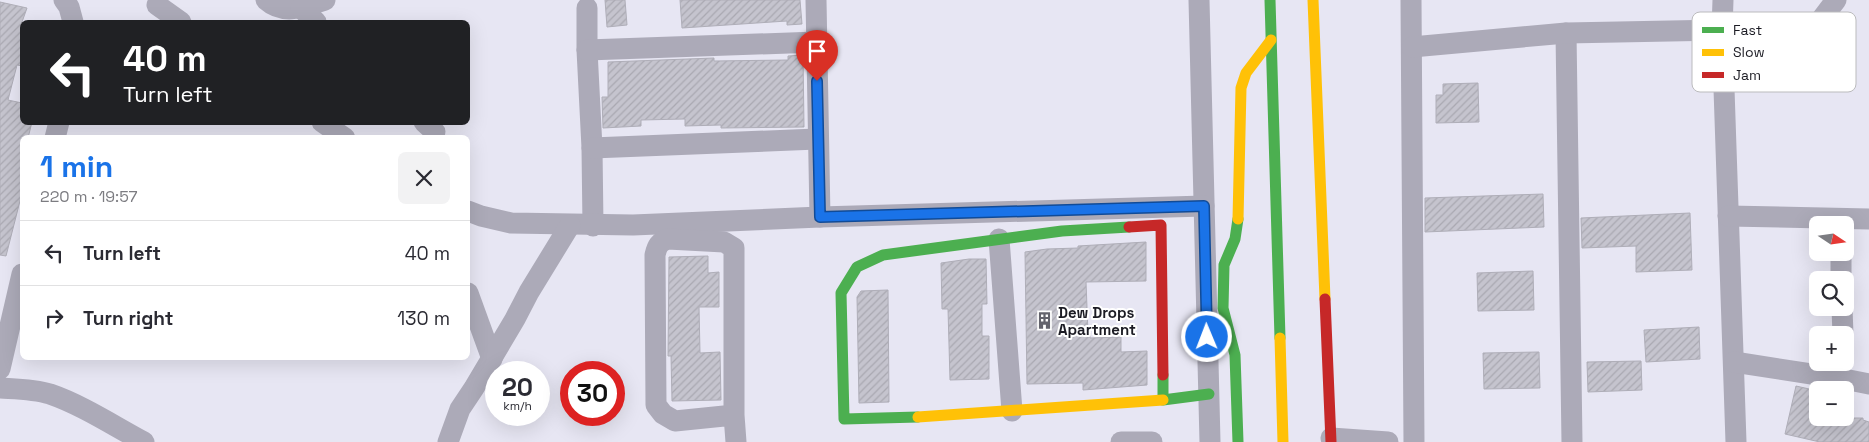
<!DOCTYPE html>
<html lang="en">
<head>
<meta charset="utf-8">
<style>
	:root { --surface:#fff; --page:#f2f2f3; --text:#2b2b33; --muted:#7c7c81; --line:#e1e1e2; --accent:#1a73e8 }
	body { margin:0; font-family:"Space Grotesk",sans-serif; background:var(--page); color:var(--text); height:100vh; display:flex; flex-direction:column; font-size:19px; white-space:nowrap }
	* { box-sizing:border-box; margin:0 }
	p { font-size:16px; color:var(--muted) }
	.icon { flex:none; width:28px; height:28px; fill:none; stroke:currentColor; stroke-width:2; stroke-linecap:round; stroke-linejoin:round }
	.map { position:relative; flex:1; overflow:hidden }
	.panel { position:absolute; left:20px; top:135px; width:450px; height:225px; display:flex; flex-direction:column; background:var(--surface); border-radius:8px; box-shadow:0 5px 20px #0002 }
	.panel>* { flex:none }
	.banner { position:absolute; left:20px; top:20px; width:450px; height:105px; border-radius:8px; box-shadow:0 5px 20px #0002; background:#202124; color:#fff; overflow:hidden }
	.needle { width:32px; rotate:103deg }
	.fabs { position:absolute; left:1809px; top:216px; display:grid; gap:10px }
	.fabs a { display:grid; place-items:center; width:45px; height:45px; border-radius:8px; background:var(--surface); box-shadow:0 5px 20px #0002; font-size:25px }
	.speed { position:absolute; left:485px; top:361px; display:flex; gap:10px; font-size:25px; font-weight:700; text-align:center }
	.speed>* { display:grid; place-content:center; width:65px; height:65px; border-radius:50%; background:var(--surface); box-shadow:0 5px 20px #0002; line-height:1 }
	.speed small { font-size:12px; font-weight:400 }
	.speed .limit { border:8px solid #d22; background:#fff; color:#111 }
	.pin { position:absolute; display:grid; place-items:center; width:42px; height:42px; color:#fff; margin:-51px -21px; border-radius:50% 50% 50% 0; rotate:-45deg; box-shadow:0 0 5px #0007 }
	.pin .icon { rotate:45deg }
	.me { position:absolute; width:55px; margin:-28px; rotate:359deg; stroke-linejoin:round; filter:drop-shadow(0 0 4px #0008) }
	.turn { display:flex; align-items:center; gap:18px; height:105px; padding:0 20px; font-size:22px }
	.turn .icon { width:65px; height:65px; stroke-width:2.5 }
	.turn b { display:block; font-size:35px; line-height:42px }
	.round { display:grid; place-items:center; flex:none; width:52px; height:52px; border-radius:8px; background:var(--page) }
	.summary { display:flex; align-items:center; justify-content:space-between; height:85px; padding:0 20px }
	h1 { font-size:30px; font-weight:800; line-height:38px; color:var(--accent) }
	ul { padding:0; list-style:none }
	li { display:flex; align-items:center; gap:15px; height:65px; padding:0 20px; border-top:1px solid var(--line) }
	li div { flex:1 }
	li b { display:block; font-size:19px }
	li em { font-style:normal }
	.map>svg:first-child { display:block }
</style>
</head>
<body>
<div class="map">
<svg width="1869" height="442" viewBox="0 0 1869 442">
	<defs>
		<pattern id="building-hatch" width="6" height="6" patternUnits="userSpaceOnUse" patternTransform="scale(1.25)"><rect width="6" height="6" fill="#c5c4ce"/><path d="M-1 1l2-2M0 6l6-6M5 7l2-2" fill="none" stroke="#a9a8b1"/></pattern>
	</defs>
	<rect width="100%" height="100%" fill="#e7e6f3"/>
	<g fill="url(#building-hatch)" stroke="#afaeb8">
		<path d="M605 0H625L627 25 607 27Z"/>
		<path d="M680 0H800L802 24 787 25V21L682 28Z"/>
		<path d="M0 2 27 8 22 22V66L17 65 8 100 22 103V122H32L28 138H22V193L6 256 0 255Z"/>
		<path d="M803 55 804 127 721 128V125L685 126V119L641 120V126L603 128 602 97H608V62L714 58V61L788 60V56Z"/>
		<path d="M1478 83 1479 122 1436 123V95H1443V84Z"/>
		<path d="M1543 194 1544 227 1425 232V198Z"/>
		<path d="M1690 213 1692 270 1636 272V246L1582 248 1581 218Z"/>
		<path d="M1146 242V281L1086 282 1088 333H1090V338L1121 337V352L1147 351V385L1083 390V383L1027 384 1025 252 1047 249 1078 248V246Z"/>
		<path d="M708 256V273L719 272V307H699L700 353 720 352 721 400 672 401 671 356H668L669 257Z"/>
		<path d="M969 259H986L987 304H982V336H989V379L950 380 948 309H942L941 263Z"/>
		<path d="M1533 271 1534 310 1478 311 1477 273Z"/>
		<path d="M888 290 889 402 859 403 857 297 861 291Z"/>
		<path d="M1699 327 1700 359 1646 362 1644 330Z"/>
		<path d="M1539 352 1540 388 1484 389 1483 353Z"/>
		<path d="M1641 361 1642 390 1588 392 1587 362Z"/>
		<path d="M1796 386 1818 391V418H1863V420L1869 422V442H1820L1785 434Z"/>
	</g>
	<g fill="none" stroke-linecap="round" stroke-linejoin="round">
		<g stroke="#acaab8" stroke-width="21">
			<path d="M64 0 69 7 73 22"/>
			<path d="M266 0C284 16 304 7 325 0"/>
			<path d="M816 0 820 217"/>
			<path d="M1199 0 1210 442"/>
			<path d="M1411 0 1414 442"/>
			<path d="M1723 0 1722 30 1736 442"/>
			<path d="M157 5 181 22"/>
			<path d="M301 8 316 22"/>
			<path d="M587 8V50L592 148 593 226"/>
			<path d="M1566 33 1572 442"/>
			<path d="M1412 47 1566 33 1722 30"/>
			<path d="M587 50 817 42"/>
			<path d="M1725 66 1790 49 1811 33 1836 0"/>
			<path d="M322 122 345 138"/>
			<path d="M424 122 435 132"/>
			<path d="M55 138 59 122"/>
			<path d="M592 148 817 139"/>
			<path d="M468 211 481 216 511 223 633 225 820 217 1204 206"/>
			<path d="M1728 216 1869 219"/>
			<path d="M999 239 1012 411"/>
			<path d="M1841 252V280"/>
			<path d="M468 293 492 359"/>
			<path d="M1842 308 1843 335"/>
			<path d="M1734 362 1844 379 1869 384"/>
			<path d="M0 369 22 274"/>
			<path d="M0 388C17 389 34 389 50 394 82 405 114 426 144 442"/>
			<path d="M734 415 675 421 663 414 656 405 655 255C657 246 659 242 668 239L724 242 734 248V415L736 442"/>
			<path d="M1331 438 1388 442"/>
			<path d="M448 442 460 409 474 388 515 319 529 292 570 225"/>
			<path d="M1121 442H1152"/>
		</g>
		<g stroke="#4caf50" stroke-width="11">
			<path d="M1270 0 1280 338"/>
			<path d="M1163 375V400L1209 394"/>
			<path d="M918 417 844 419 841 293 857 267 883 255 1062 231 1129 227"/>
			<path d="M1238 442 1235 355 1223 308 1224 265 1235 239 1238 219"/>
		</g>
		<g stroke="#ffc107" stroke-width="11">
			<path d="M1313 0 1325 299"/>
			<path d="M1238 219 1241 88 1246 73 1271 40"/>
			<path d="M1280 338 1283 442"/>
			<path d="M918 417 1163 400"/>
		</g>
		<g stroke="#c62828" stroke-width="11">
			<path d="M1129 227 1161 225 1163 375"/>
			<path d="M1325 299 1331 442"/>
		</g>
	</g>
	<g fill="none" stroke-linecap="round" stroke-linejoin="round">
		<defs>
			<path id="route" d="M817 81 820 217 1204 206 1207 337"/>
		</defs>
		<use href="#route" stroke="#114b97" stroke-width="12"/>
		<use href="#route" stroke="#1a73e8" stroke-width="9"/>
	</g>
	<defs>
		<symbol id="building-bare" viewBox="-9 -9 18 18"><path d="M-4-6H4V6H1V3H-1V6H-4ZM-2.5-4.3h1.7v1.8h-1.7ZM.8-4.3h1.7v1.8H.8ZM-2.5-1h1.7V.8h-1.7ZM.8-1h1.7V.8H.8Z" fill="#63636c" stroke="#fff" stroke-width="2.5" paint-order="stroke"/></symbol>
	</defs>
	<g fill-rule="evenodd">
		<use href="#building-bare" x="1032" y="308" width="25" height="25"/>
	</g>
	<g text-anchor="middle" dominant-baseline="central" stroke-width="4" stroke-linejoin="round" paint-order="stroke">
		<g font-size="15" font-weight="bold" fill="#1c1c24" stroke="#fff" text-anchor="start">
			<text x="1058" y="312">Dew Drops<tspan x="1058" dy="17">Apartment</tspan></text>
		</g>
	</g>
	<rect x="1692" y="12" width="164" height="80" rx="8" fill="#fff" stroke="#bbbbbd" stroke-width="1"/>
	<rect x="1702" y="27" width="22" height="6" fill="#4caf50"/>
	<rect x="1702" y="49" width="22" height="7" fill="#ffc107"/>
	<rect x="1702" y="72" width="22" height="6" fill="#c62828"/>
	<g font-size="14" fill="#1c1c24">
		<text x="1733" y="35">Fast</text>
		<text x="1733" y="57">Slow</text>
		<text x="1733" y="80">Jam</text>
	</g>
</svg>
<div class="fabs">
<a><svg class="needle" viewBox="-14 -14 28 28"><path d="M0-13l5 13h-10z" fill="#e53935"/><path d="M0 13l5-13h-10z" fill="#7c7c81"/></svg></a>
<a><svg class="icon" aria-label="search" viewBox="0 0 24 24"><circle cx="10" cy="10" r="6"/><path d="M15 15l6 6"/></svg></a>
<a>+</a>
<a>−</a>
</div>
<div class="speed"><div>20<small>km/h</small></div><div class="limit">30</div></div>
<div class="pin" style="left:817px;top:81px;background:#d93025"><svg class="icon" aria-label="arrive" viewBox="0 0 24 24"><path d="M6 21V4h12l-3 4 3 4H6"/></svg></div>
<svg class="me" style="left:1207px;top:337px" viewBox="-20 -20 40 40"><circle r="17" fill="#1a73e8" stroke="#fff" stroke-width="3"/><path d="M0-11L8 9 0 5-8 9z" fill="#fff"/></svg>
<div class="banner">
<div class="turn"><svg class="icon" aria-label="left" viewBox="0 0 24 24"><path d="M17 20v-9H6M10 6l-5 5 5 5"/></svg><div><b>40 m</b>Turn left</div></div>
</div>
<section class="panel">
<div class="summary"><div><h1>1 min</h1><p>220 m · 19:57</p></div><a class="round"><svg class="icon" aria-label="close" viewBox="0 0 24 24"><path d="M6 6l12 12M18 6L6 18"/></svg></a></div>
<ul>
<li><svg class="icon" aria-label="left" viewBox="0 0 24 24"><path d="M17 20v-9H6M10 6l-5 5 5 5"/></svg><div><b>Turn left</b></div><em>40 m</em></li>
<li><svg class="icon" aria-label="right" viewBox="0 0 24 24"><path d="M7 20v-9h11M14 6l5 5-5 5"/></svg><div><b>Turn right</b></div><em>130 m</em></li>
</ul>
</section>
</div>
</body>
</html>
